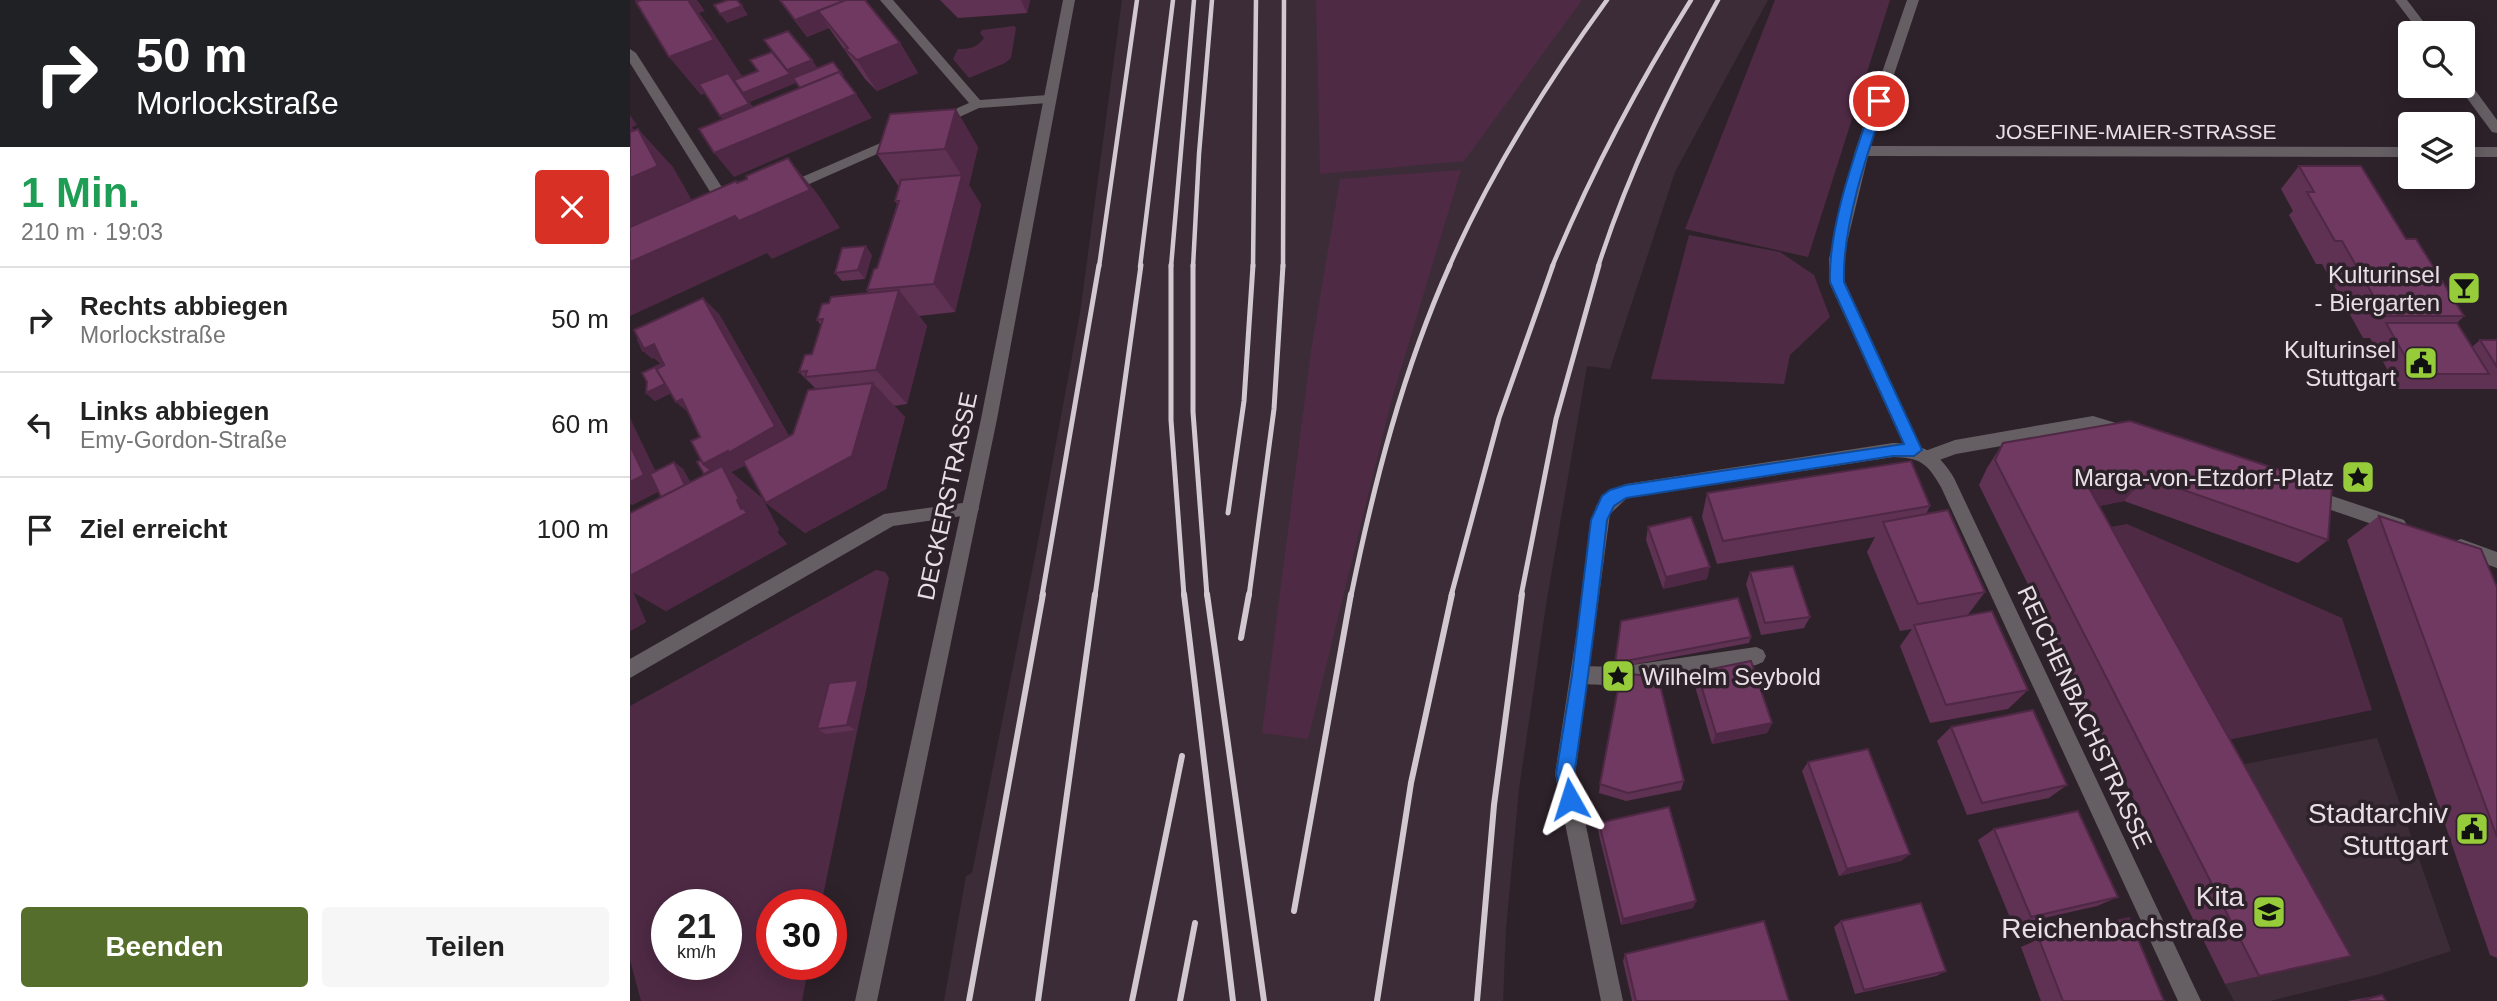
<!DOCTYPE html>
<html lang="de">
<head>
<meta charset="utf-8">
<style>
	:root { --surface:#fff; --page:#f6f6f6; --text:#222; --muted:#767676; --line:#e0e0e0; --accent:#566e2c }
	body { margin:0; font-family:Arial,sans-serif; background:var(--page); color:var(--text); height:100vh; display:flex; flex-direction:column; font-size:26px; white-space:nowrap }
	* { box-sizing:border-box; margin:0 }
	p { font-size:23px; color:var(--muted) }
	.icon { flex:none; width:38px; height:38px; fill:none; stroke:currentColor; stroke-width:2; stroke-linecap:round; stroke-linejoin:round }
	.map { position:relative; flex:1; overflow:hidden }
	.details { display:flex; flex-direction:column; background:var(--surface); width:630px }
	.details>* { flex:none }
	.top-card { background:#202124; color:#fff; overflow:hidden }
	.tools { position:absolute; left:1768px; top:21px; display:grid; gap:14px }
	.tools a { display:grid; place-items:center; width:77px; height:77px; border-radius:7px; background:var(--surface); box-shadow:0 4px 18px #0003; font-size:35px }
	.speed { position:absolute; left:21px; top:889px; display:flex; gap:14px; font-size:35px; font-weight:700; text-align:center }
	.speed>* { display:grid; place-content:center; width:91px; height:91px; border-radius:50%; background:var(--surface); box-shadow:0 4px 18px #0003; line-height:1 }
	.speed small { font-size:18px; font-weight:400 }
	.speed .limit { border:10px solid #d22; background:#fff; color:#111 }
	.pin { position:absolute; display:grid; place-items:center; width:60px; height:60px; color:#fff; margin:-30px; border:4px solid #fff; border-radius:50%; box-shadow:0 2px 7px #0007 }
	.me { position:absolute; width:77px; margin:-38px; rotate:354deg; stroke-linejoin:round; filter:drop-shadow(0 0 5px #0008) }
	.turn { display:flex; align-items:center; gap:24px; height:147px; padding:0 21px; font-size:32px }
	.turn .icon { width:91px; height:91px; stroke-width:2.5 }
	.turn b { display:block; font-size:49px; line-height:60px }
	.round { display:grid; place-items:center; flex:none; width:74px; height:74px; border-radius:7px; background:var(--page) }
	.summary { display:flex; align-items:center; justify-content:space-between; height:119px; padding:0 21px }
	h1 { font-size:42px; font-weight:700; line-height:52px; color:#1e9e55 }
	.primary-button { display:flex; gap:14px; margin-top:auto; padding:14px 21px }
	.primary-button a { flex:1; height:80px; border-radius:7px; background:var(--accent); color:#fff; font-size:28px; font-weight:700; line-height:80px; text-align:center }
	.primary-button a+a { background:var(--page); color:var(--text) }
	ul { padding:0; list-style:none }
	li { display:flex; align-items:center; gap:21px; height:105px; padding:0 21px; border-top:2px solid var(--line) }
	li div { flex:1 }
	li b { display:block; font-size:26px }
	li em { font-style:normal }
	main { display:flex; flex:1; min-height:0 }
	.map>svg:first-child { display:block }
</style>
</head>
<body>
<main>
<section class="details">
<div class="top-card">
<div class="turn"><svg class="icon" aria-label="right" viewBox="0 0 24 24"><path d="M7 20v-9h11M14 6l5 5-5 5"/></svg><div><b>50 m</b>Morlockstraße</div></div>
</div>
<div class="summary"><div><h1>1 Min.</h1><p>210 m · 19:03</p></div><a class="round" style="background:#d93025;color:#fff"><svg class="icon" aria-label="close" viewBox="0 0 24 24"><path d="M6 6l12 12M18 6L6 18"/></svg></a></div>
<ul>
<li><svg class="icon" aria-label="right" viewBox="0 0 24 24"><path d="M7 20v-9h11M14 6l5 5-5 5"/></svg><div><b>Rechts abbiegen</b><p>Morlockstraße</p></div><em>50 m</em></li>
<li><svg class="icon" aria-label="left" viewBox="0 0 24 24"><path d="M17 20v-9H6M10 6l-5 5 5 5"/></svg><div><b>Links abbiegen</b><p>Emy-Gordon-Straße</p></div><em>60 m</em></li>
<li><svg class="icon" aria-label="arrive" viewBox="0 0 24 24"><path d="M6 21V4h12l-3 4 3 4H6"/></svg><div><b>Ziel erreicht</b></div><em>100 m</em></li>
</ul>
<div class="primary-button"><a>Beenden</a><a>Teilen</a></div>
</section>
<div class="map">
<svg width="1867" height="1001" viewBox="0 0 1867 1001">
	<rect width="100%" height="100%" fill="#2e222a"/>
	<g fill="#3c2c38">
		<path d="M492 0H1138L1045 172 980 369 957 366 916 605 889 789 876 929 873 1001H314L336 876 342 873 409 536 450 313Z"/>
		<path d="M1747 738 1821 951 1746 975 1640 1001H1604L1595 984 1683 964 1580 771Z"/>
	</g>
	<g fill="#4f2a45" fill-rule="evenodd">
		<path d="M686 0H952L834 161 690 174Z"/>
		<path d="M1145 0H1260L1178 257 1055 229Z"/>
		<path d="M384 26 386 28 381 58 375 63 339 78 323 59 328 49C339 49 347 48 354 38L350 33 352 30Z"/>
		<path d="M831 170 761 402 678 739 632 733 681 351 710 179Z"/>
		<path d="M1059 235 1150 252 1184 275 1200 317 1160 355 1154 384 1021 379Z"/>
		<path d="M1497 524 1712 618 1742 710 1598 740 1481 527Z"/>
		<path d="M246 570 255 572 259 578 191 905H142V964H179L172 1001H11L0 960V706ZM37 905H96V964H37Z"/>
	</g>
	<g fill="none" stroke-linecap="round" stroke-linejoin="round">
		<g fill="#655f63" fill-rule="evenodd">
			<path d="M1277 0H1289L1240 146 1780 147V157L1238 156 1213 259 1215 282 1292 450 1290 455H1278L1276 450 1199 282V259L1225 151Z"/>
			<rect x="1832" y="147" width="35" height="10"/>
			<path d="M1126 647 1133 650 1136 656 1133 662 1126 665C1086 671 977 694 944 681L941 675 944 669 951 666 988 667Z"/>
		</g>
		<g fill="#655f63" fill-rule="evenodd">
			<path d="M1463 416 1499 427 1501 432 1499 437 1493 439 1463 430 1326 454 1301 463 1295 461 1292 456 1295 451 1325 440Z"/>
			<path d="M1678 488 1774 520 1777 525 1774 530 1768 533 1672 500 1669 495 1672 490Z"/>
			<path d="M1831 539 1867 552V568L1825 553 1822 547 1825 541Z"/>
		</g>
		<g fill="#655f63" fill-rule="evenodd">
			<path d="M250 0H263L350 100 418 95 425 99 418 103 349 108 312 125H302V119L339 103Z"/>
			<path d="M1765 0H1777L1802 33H1790Z"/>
			<path d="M0 49 6 53 102 203 104 207 102 211H92L0 63Z"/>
			<path d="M1832 78 1837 79 1867 120V133L1862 132 1828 86H1832Z"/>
			<path d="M269 135 276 139 274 142 159 193 154 195 147 190 149 187Z"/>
			<path d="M1263 443C1293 444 1309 452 1324 478L1571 1001H1548L1311 487C1297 463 1291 458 1263 457L997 498 980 514 945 774 993 1001H971L925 774 966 506 980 490 996 484Z"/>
			<path d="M340 502 346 504 349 509 346 514 263 526 0 678V659L254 514Z"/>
		</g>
		<path fill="#655f63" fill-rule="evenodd" d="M433 0H445L367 419 247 1001H225L351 419Z"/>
		<g stroke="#d1c9cf" stroke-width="4.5">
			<path d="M469 267 507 0"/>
			<path d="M510 267 543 0"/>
			<path d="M541 267 564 0"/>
			<path d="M563 267 569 154 582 0"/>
			<path d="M623 267 626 0"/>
			<path d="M653 267 654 0"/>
			<path d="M819 267C861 171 916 84 977 0"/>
			<path d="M922 267C961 173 1007 86 1061 0"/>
			<path d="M968 267C998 173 1041 86 1088 0"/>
		</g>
		<g stroke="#d1c9cf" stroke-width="5">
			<path d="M541 265V420L554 596"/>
			<path d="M563 265V412L577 596"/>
			<path d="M598 513 614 401 623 265"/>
			<path d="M412 596 469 265"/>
			<path d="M465 596 511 265"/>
			<path d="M619 596 644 409 653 265"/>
			<path d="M721 596C744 483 773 370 820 265"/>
			<path d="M821 596 869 418 923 265"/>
			<path d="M891 596 926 419 969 265"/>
		</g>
		<g stroke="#d1c9cf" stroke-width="6">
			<path d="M554 594 603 1001"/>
			<path d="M577 594 634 1001"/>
			<path d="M611 638 619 594"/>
			<path d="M664 911 721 594"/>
			<path d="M339 1001 413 594"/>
			<path d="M408 1001 465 594"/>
			<path d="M502 1001 552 756"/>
			<path d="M550 1001 565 923"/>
			<path d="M747 1001 781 783 822 594"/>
			<path d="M847 1001 864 805 892 594"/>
		</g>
	</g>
	<g fill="#5f3153">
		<path d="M149 0H235L270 43 288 73 247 91 235 79 199 28 177 37Z"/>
		<path d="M310 0H400L397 13 328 18Z"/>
		<path d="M260 114 348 147 339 185 351 205 325 312 289 316 297 326 277 404 264 406 275 417 256 489 175 533 136 503 116 467 114 466 101 472 132 498 149 530 147 531 149 535 153 539 157 544 36 611 3 592 16 622 0 631V513L31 497 28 491 2 505 12 446 25 471 44 462 53 469 60 482 75 474 71 460 70 437 58 412 46 402 41 393 25 401 16 393 31 364 24 358 22 359 89 314 159 436 163 434 186 389 169 372 182 354 191 325 187 320 199 303 239 293 237 290 247 268 267 204 265 201 269 187 247 154Z"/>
		<path d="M1669 166 1776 239 1834 316 1827 323 1842 347 1850 340H1867V389H1768L1740 338H1733L1692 264H1686L1659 215 1663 211 1651 189Z"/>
		<path d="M242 255 235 279 212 281 205 273Z"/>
		<path d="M1500 421 1698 540 1668 563 1494 501 1469 506 1721 956 1595 984 1349 485 1357 468 1373 443Z"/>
		<path d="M1077 493 1300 506 1296 514 1355 592 1337 616 1398 690 1378 709 1300 723 1270 646 1282 629 1270 631 1237 552 1245 537 1087 564 1072 517Z"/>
		<path d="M1749 516 1867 587V958L1860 955 1717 540Z"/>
		<path d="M1018 527 1077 579 1033 589 1016 540Z"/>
		<path d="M1120 572 1180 617 1174 628 1131 635 1116 584Z"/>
		<path d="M991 621 1121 637 1119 643 985 668Z"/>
		<path d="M1067 672 1142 723 1137 733 1082 744 1064 683Z"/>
		<path d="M237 685 226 730 196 734 187 729Z"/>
		<path d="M1321 727 1437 785 1419 798 1337 815 1307 741Z"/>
		<path d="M1178 762 1280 854 1271 861 1209 876 1172 771Z"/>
		<path d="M1054 781 1051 790 996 801 969 793 970 784Z"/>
		<path d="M969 823 1066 901 1063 908 991 925 968 831Z"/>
		<path d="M1364 829 1488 897 1467 906 1383 925 1348 840Z"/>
		<path d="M1211 921 1316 971 1306 976 1225 994 1204 927Z"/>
		<path d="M1409 939 1534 1001H1411L1391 947Z"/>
		<path d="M995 954 1159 1001H1002L993 961Z"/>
		<path d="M1752 995 1756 1001H1717Z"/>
	</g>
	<g fill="#4e2844">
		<path d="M5 0H67L75 11 69 13 79 26 114 79 160 74 166 83 120 102 117 98 132 121 103 133 90 116 104 82 71 95 39 57 28 28Z"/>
		<path d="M391 0H400L397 13Z"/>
		<path d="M112 6 118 15 97 23 90 14Z"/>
		<path d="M188 11 199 28 177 37 165 20Z"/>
		<path d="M270 43 288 73 247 91 227 60Z"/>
		<path d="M182 60 194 77 169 87 157 70Z"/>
		<path d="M226 94 242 118 104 177 84 153Z"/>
		<path d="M326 109 348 147 339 185 351 205 325 312 304 284 332 176 315 149Z"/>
		<path d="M0 115 7 125 2 127 7 136 14 139 8 129 43 167 64 204 0 231Z"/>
		<path d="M158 158 189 196 210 228 142 259 137 253 0 316V262L105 216 107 183 106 181 132 211Z"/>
		<path d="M236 246 242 255 235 279 228 270Z"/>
		<path d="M269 290 297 326 277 404 246 370Z"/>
		<path d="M73 298 89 314 161 440 116 467 114 466 101 472 132 498 149 530 147 531 149 535 153 539 157 544 36 611 3 592 16 622 0 631V576L111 509 83 481 74 474 73 464Z"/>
		<path d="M24 344 47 390 25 401 16 393 32 364 24 358 22 359 13 351 14 349Z"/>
		<path d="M243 383 275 417 256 489 175 533 136 503Z"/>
		<path d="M52 399 64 417 46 402Z"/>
		<path d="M0 418 34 489 2 505 0 504Z"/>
		<path d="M44 462 53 469 68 500 44 512Z"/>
		<path d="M1516 477 1494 501 1439 512 1459 488Z"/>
		<path d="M1080 567 1077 579 1033 589 1036 577Z"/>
		<path d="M228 680 237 685 226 730 217 725Z"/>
		<path d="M1142 723 1137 733 1082 744 1086 734Z"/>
		<path d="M1280 854 1271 861 1209 876 1217 869Z"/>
		<path d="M1066 901 1063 908 991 925 993 919Z"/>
	</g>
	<g fill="#6f3961" stroke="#4e2844" stroke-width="2">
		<path d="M12 0H58L84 40 39 57 6 2Z"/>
		<path d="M98 0H107L112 6 90 14 84 5Z"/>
		<path d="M150 0H216L165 20Z"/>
		<path d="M216 0H235L270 43 227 60 215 49 218 48 188 11Z"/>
		<path d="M158 31 182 60 157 70 134 40Z"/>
		<path d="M142 52 160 74 113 93 104 80 128 71 120 60Z"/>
		<path d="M203 62 212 74H211L209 72 170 88 163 78Z"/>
		<path d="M209 72 226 94 84 153 69 129Z"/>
		<path d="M98 73 119 104 90 116 69 84Z"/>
		<path d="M326 109 315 149 247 154 260 114Z"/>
		<path d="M8 129 28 166 0 178V132Z"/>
		<path d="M158 158 180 190 109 221 105 216 0 262V227L106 181 107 183 117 179 116 176Z"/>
		<path d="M1669 166H1731L1776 239H1786L1834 316H1755L1712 241H1705L1677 192H1684Z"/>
		<path d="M332 175 304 284 237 290 244 269 247 268 269 201H265L271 180Z"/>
		<path d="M236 246 228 270 205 273 212 248Z"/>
		<path d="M269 290 246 370 175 377 177 371 169 372 175 355 182 354 193 319 187 320 192 304 199 303 201 297Z"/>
		<path d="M73 298 145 426 98 453V451L73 464 61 441 70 437 52 399 46 402 26 369 34 365 24 344 14 349 4 330Z"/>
		<path d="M1756 323H1827L1859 374H1785Z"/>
		<path d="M8 340H9L15 350 13 351Z"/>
		<path d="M1850 340H1867V367Z"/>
		<path d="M33 363 34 365 26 369 35 384 16 393 17 382 12 373Z"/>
		<path d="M243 383 222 456 136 503 113 461 163 434 178 390Z"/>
		<path d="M1500 421 1702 487 1698 540 1516 477 1459 488 1721 956 1629 976 1365 460 1373 443Z"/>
		<path d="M0 445 14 475 0 482Z"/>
		<path d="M71 460 73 464 81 470 74 474 67 462Z"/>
		<path d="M1281 461 1300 506 1093 541 1077 493Z"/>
		<path d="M44 462 55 485 31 497 20 474Z"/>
		<path d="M92 466 109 499 107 500 111 509 113 508 117 513 0 576V513Z"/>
		<path d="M1318 510 1355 592 1288 604 1253 522Z"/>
		<path d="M1749 516 1851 549 1867 587V837Z"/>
		<path d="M1061 517 1080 567 1036 577 1018 527Z"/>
		<path d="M1163 566 1180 617 1135 623 1120 572Z"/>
		<path d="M1108 598 1121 637 985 663 991 621Z"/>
		<path d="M1362 611 1398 690 1316 705 1284 625Z"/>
		<path d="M1121 661 1142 723 1086 734 1067 672Z"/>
		<path d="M991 673 1028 677 1054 781 998 793 970 784Z"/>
		<path d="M228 680 217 725 187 729 199 683Z"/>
		<path d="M1403 710 1437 785 1352 803 1321 727Z"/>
		<path d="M1238 749 1280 854 1217 869 1178 762Z"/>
		<path d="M1039 807 1066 901 993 919 969 823Z"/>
		<path d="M1448 811 1488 897 1401 917 1364 829Z"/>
		<path d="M1291 903 1316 971 1234 990 1211 921Z"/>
		<path d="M1499 918 1534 1001H1433L1409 939Z"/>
		<path d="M1134 921 1159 1001H1006L995 954Z"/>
		<path d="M1752 995 1756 1001H1730Z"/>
	</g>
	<path fill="#1a73e8" stroke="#114b97" stroke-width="2" d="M1249 97 1255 101C1237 154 1212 227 1214 282L1292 450 1284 456H1263L996 498 984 506 977 520C968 603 957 686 945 769 943 781 952 793 947 806L940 808 934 806 926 774 942 675 961 520 972 496 980 490 996 485 1274 444 1200 282C1198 227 1225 154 1243 101Z"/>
	<defs>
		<symbol id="bar-square" viewBox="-11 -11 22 22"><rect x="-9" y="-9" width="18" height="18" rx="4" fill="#96cc39" stroke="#2e222a"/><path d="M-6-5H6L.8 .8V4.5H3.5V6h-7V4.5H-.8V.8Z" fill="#111"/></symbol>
		<symbol id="civic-square" viewBox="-11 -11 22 22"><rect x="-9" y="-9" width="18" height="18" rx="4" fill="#96cc39" stroke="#2e222a"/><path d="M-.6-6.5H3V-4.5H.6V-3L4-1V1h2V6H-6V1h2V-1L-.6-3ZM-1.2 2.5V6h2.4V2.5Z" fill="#111"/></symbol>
		<symbol id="sight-square" viewBox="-11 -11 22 22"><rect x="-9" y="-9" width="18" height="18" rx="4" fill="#96cc39" stroke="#2e222a"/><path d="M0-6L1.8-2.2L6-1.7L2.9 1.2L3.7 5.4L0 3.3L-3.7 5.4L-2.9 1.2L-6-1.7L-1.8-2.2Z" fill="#111"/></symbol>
		<symbol id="school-square" viewBox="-11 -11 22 22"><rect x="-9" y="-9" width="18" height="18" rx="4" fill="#96cc39" stroke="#2e222a"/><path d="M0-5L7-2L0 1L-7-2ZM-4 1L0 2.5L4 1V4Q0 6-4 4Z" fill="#111"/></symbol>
	</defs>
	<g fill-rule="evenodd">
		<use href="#bar-square" x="1815" y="269" width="38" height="38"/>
		<use href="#civic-square" x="1772" y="344" width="38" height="38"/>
		<use href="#sight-square" x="1709" y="458" width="38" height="38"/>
		<use href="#sight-square" x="969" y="657" width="38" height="38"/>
		<use href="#civic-square" x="1823" y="810" width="38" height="38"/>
		<use href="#school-square" x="1620" y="893" width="38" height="38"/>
	</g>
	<g text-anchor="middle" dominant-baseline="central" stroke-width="7" stroke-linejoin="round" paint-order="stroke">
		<g font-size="21" fill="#e7dfe5" stroke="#2e222a">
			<text x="1506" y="131">JOSEFINE-MAIER-STRASSE</text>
		</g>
		<g font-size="24" fill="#e7dfe5" stroke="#2e222a" text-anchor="end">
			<text x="1810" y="274">Kulturinsel<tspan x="1810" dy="28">- Biergarten</tspan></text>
			<text x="1766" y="349">Kulturinsel<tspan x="1766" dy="28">Stuttgart</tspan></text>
			<text x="1704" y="477">Marga-von-Etzdorf-Platz</text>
			<text x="1012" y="676" text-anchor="start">Wilhelm Seybold</text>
		</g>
		<g font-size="24" fill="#e7dfe5" stroke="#2e222a">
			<text transform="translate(317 496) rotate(-78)">DECKERSTRASSE</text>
			<text transform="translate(1455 717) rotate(65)">REICHENBACHSTRASSE</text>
		</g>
		<g font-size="28" fill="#e7dfe5" stroke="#2e222a" text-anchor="end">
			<text x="1818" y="813">Stadtarchiv<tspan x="1818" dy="32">Stuttgart</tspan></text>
			<text x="1614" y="896">Kita<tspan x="1614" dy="32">Reichenbachstraße</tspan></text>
		</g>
	</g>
</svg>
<div class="tools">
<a><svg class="icon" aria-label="search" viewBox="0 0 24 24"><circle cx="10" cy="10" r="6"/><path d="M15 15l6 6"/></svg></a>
<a><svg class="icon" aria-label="layers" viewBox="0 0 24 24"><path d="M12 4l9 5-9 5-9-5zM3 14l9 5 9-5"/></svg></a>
</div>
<div class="speed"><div>21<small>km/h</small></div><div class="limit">30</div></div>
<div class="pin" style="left:1249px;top:101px;background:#d93025"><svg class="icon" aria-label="arrive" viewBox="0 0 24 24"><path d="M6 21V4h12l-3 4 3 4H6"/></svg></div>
<svg class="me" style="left:940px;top:799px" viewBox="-20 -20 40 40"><path d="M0-17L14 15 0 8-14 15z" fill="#1a73e8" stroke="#fff" stroke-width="4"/></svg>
</div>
</main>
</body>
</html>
